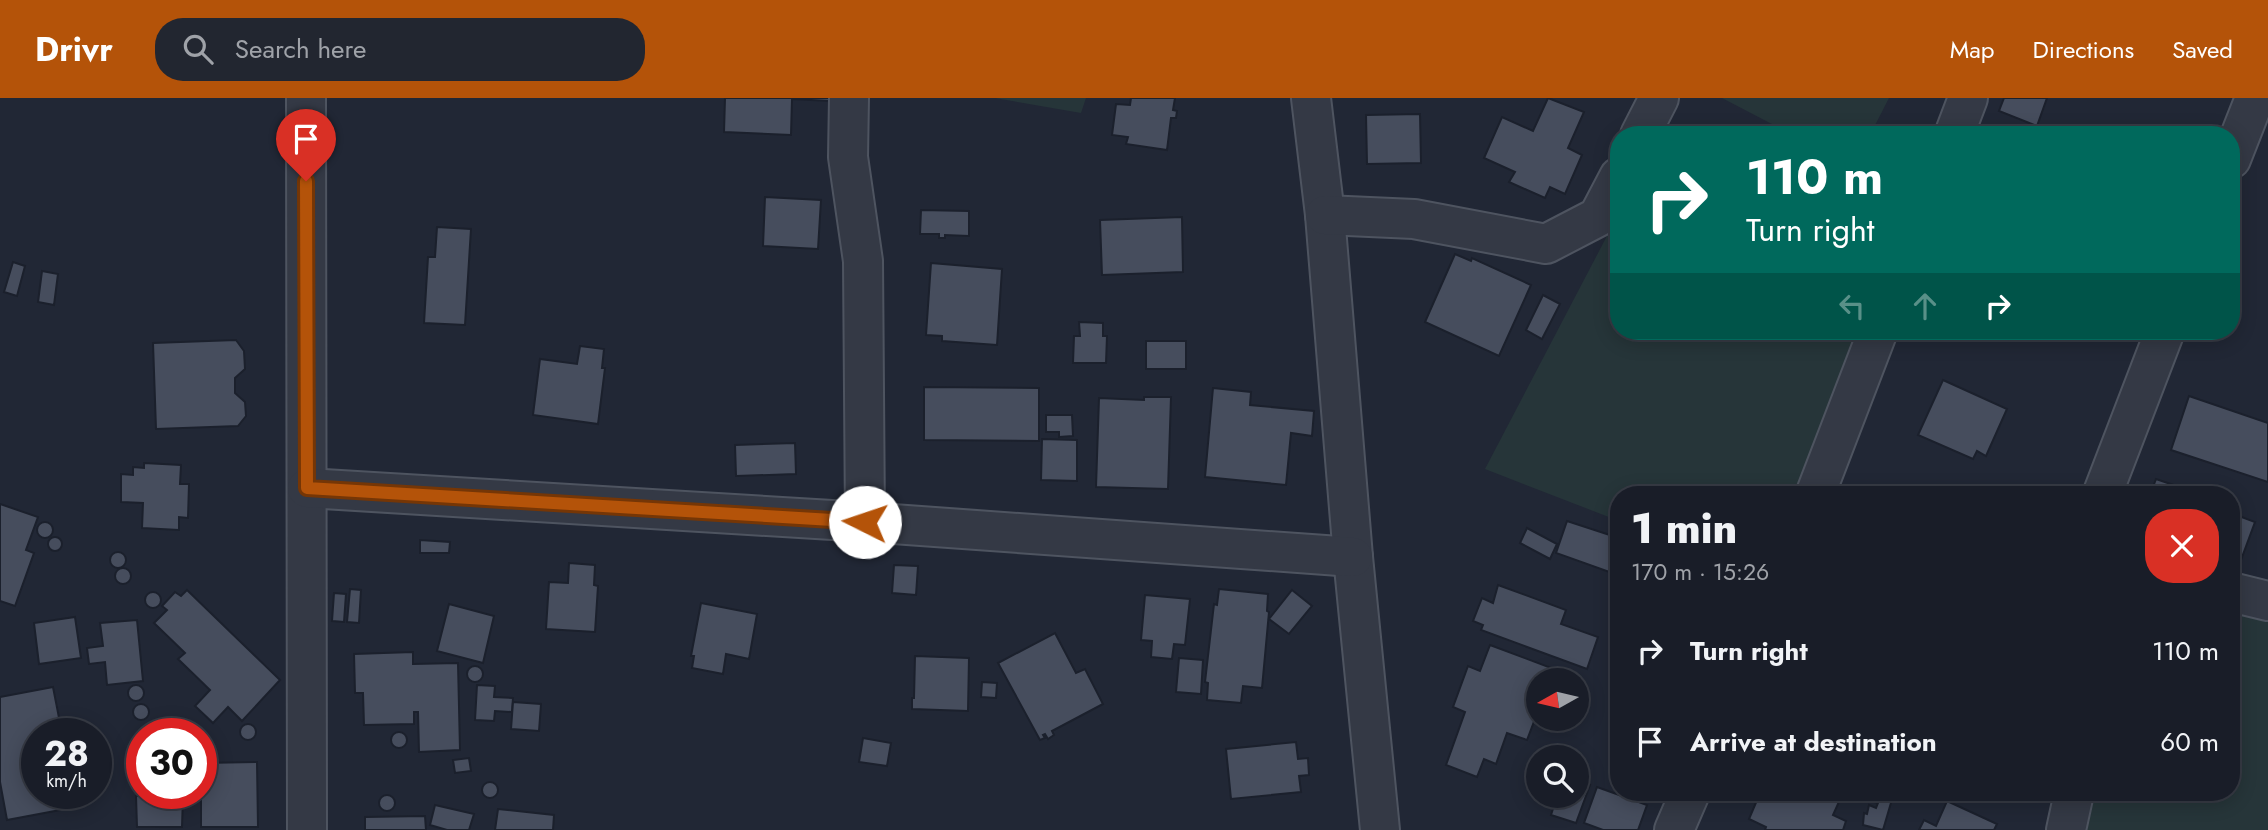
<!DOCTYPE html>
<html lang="en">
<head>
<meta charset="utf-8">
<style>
	:root { --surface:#191d28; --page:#222630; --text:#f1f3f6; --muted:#9fa2a8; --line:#373b45; --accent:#b45309 }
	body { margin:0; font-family:Jost,sans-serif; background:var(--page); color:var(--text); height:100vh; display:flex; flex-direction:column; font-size:26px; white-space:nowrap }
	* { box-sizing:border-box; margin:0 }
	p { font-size:23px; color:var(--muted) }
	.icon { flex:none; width:38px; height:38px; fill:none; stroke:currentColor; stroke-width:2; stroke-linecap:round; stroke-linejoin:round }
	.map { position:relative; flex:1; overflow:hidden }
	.sheet { position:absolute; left:1610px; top:388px; width:630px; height:315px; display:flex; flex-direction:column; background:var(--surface); border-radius:28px; box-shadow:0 4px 18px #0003,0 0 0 2px var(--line) }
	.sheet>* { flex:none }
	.banner { position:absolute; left:1610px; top:28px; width:630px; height:214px; border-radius:28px; box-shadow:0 4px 18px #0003,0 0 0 2px var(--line); background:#00695c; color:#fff; overflow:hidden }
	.needle { width:46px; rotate:262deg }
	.buttons { position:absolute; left:1526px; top:570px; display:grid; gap:14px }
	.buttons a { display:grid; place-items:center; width:63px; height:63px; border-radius:50%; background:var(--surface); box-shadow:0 4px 18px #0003,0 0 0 2px var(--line); font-size:35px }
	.speed { position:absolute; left:21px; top:620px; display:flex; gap:14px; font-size:35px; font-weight:700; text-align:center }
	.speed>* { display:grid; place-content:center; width:91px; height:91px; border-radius:50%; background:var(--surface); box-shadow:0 4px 18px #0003,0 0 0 2px var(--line); line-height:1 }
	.speed small { font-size:18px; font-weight:400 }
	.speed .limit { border:10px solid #d22; background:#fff; color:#111 }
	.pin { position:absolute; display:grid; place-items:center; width:60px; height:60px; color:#fff; margin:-72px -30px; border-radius:50% 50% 50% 0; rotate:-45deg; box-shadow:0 0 7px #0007 }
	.pin .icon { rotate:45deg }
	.me { position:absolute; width:77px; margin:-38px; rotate:274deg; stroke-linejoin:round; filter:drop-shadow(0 0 5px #0008) }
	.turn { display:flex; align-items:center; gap:24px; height:147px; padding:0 21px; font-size:32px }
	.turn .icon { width:91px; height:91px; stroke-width:2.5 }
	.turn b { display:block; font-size:49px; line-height:60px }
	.lanes { display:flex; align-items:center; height:66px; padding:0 21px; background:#0003; justify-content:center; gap:35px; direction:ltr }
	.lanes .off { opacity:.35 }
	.round { display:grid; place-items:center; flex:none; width:74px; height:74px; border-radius:28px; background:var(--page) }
	.headline { display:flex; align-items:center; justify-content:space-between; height:119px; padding:0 21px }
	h1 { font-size:42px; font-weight:800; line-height:52px }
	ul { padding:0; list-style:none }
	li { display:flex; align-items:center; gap:21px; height:91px; padding:0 21px }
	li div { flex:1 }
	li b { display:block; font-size:26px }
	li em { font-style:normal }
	header { display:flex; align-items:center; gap:42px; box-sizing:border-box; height:98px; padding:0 35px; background:var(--accent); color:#fff }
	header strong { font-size:33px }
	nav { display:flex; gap:38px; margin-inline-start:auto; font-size:24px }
	.search { width:490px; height:63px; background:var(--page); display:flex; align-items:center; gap:18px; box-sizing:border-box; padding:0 24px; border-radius:28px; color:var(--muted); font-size:26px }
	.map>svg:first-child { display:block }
</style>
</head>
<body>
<header>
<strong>Drivr</strong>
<div class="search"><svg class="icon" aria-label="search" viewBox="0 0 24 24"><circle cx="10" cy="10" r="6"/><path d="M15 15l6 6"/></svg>Search here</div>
<nav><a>Map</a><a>Directions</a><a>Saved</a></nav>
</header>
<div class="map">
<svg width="2268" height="732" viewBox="0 0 2268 732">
	<rect width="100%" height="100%" fill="#212735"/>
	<g fill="#263539">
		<path d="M995 0H1086L1081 15Z"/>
		<path d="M1722 0H1889L1870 37H1793Z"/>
		<path d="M1619 115V233H1860L1798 397H1619V423L1485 371Z"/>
		<path d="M2231 512 2268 521V732H2087L2095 695H2231Z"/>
	</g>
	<g fill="#464d5d" stroke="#1b202c" stroke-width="2">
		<path d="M725 0H830V3L792 1 791 37 724 34Z"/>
		<path d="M1131 0H1175L1173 12 1177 13 1176 20H1171L1167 52 1126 46 1128 39 1112 37 1116 6 1130 7Z"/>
		<path d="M1548 0 1584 14 1568 50 1582 57 1565 96 1550 89 1545 100 1509 84 1515 74 1484 60 1502 19 1533 33Z"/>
		<path d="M2004 0H2047L2037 28 1999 13Z"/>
		<path d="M1420 16 1421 65 1367 66 1366 17Z"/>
		<path d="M765 99 821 102 818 151 763 148Z"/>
		<path d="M921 112 969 113V138L945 137V140H939V136H920Z"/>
		<path d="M1182 119 1183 174 1102 177 1100 122Z"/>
		<path d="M437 129 471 131 465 227 424 225 428 159H435Z"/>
		<path d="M1455 156 1471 163 1472 160 1531 187 1499 258 1425 224Z"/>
		<path d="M13 164 25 168 17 198 4 194Z"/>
		<path d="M931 165 1002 171 997 247 942 243V238L926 237Z"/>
		<path d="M42 173 58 176 54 207 38 204Z"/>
		<path d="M1543 197 1560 206 1542 241 1526 232Z"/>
		<path d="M1079 224 1103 225V238H1107L1106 265H1073L1074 238H1080Z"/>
		<path d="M236 242 244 253 245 271 235 280V295L245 304 246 318 238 328 156 331 153 245Z"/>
		<rect x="1146" y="243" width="40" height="28"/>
		<path d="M580 248 604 251 602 270H605L598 326 533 317 540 261 577 266Z"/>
		<path d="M1943 282 2007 311 1986 358 1977 353 1973 361 1918 337Z"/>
		<path d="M924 289 1039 290V343L924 342Z"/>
		<path d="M1213 290 1251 294 1250 307 1314 313 1312 338 1291 335 1286 387 1205 379Z"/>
		<path d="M2189 298 2268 325V384L2171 352Z"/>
		<path d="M1144 299H1171L1168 391 1096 389 1099 300 1144 302Z"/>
		<path d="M1046 317H1072L1073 338 1059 339V334H1046Z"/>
		<path d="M1042 341 1077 342V383L1041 382Z"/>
		<path d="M795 345 796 376 736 378 735 347Z"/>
		<path d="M144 365 181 367 180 386H189L188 420 179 419V432L142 430 143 405 121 404V376L133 377V369L144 370Z"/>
		<path d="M2156 381 2197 395V397H2150Z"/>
		<path d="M0 406 38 419 26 452 34 455 15 508 0 503Z"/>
		<path d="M2231 415 2255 424 2238 470 2231 468Z"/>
		<path d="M1567 423 1619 440V465L1615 476 1556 455Z"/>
		<circle cx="45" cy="432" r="8"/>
		<path d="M1527 430 1557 446 1550 461 1520 445Z"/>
		<circle cx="55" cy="446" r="7"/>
		<path d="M420 442 450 444 449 455H420Z"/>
		<circle cx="118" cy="462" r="8"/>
		<path d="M569 465 595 467 594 487 598 488 595 534 546 531 549 484 568 485Z"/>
		<path d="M894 467 918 468 916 497 892 495Z"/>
		<circle cx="123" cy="478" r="8"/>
		<path d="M1498 487 1566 512 1561 526 1598 539 1587 571 1481 532 1483 527 1473 523 1482 500 1493 505Z"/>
		<path d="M350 491 361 492 359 525 347 524Z"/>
		<path d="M1219 491 1268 496 1267 513 1269 514 1262 590 1243 588 1241 605 1207 602 1208 585 1205 584 1214 506 1217 507Z"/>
		<path d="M187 492 280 582 242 623 228 609 213 625 195 608 210 592 178 561 185 555 154 525 167 512 162 508 175 494 181 498Z"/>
		<path d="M1292 492 1312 508 1289 536 1269 521Z"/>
		<circle cx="153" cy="502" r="8"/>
		<path d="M334 495 346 496 344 524 332 523Z"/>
		<path d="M1145 497 1190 501 1185 547 1174 546 1172 561 1151 559 1152 543 1141 542Z"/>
		<path d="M701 505 757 516 749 561 726 556 723 576 692 570 694 558H691Z"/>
		<path d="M449 506 494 518 483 565 437 553Z"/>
		<path d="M75 519 81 560 39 566 34 525Z"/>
		<path d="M137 522 143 583 107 587 105 564 89 566 87 550 103 548 100 525Z"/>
		<path d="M1055 535 1076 575 1085 571 1103 606 1052 633 1054 637 1048 641 1045 636 1043 637 1045 640 1040 642 998 565Z"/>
		<path d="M1490 547 1554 571 1550 583H1538V613L1527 642 1507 635 1496 666 1484 661 1477 679 1446 667 1465 614 1453 609 1468 568 1480 573Z"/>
		<path d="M413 554V566L458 565 460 652 419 654 418 614H414V626L364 627 363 595H355L354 556Z"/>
		<path d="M915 558 969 560 968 613 912 611V600H914Z"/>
		<path d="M1179 560 1203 562 1201 596 1176 594Z"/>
		<circle cx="475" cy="576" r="8"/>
		<path d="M982 584 997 585 996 600 981 599Z"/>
		<path d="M477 587 495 588 494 599 513 600 512 614 495 613 494 623 475 622Z"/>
		<circle cx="136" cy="595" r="8"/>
		<path d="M53 589 62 635H37V695H85L87 707 7 722 0 684V599Z"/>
		<path d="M513 604 541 606 539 633 511 631Z"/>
		<circle cx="141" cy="614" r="8"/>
		<circle cx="248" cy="634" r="8"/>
		<circle cx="399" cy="642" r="8"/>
		<path d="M863 640 891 645 887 668 859 664Z"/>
		<path d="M1296 644 1298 661 1308 660 1309 677 1299 678 1301 694 1231 701 1226 651Z"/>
		<path d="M469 660 471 673 455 675 453 662Z"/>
		<path d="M257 664 258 729H201V665Z"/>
		<path d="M1577 683 1590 687 1576 725 1551 717 1557 698H1577Z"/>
		<circle cx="490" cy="692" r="8"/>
		<path d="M1597 689 1647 707 1638 732H1603L1584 725Z"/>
		<path d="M1760 695H1843L1833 717 1846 723 1843 732H1765L1766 729 1749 721Z"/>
		<path d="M1869 695H1912L1909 703 1893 698 1883 732 1863 727 1864 715 1867 716 1869 707 1876 710 1878 705 1867 702Z"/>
		<circle cx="387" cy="705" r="8"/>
		<path d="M136 698H183L182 729H137Z"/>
		<path d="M1947 703 1997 726 1994 732H1919L1924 722 1936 728Z"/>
		<path d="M435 707 474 716 469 732H447L430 727Z"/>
		<path d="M498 711 554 717 553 732H495Z"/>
		<path d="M425 718 426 732H365V719Z"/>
	</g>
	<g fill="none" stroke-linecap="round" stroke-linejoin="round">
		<defs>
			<g id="street">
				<path d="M306 0 307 732"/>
				<path d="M849 0 848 59 863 163 865 424"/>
				<path d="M1311 0 1325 117 1353 459 1380 732"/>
				<path d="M1640 37 1659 0"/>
				<path d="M1954 37 1968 0"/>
				<path d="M2231 61 2255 0"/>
				<path d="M1325 117 1414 121 1546 146 1598 119 1619 79"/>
				<path d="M307 390 865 424 1353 459"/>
				<path d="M1815 397 1878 233"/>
				<path d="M2102 397 2165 233"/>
				<path d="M2231 494 2268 503"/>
				<path d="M1674 732 1690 695"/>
				<path d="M2066 732 2074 695"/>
			</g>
		</defs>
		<use href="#street" stroke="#4e5460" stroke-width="42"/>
		<use href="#street" stroke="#343945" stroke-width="38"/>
	</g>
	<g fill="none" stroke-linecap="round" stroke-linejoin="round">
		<defs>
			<path id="route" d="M306 83 307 390 865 424"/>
		</defs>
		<use href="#route" stroke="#753606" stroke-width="18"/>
		<use href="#route" stroke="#b45309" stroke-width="12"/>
	</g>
</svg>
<div class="buttons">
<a><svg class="needle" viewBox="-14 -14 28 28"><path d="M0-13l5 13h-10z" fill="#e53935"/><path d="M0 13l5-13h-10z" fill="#9fa2a8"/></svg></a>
<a><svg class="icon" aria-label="search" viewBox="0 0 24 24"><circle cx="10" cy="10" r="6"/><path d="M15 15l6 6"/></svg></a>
</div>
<div class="speed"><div>28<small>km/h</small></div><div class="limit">30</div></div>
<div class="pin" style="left:306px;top:83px;background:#d93025"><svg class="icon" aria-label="arrive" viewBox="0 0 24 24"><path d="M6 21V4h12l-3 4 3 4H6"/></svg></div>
<svg class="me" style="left:865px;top:424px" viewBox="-20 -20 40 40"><circle r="19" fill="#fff"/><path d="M0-13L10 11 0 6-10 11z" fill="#b45309"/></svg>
<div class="banner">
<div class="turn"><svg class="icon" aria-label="right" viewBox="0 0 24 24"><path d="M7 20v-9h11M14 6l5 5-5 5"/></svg><div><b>110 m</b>Turn right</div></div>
<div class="lanes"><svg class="icon off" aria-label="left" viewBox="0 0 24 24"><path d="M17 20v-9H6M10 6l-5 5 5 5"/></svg><svg class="icon off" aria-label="ahead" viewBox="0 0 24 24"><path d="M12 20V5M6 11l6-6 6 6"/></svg><svg class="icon" aria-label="right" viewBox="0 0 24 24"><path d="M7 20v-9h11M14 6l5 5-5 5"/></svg></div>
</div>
<section class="sheet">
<div class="headline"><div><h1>1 min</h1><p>170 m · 15:26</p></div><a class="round" style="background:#d93025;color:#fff"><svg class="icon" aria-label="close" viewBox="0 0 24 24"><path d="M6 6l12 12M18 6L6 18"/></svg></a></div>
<ul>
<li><svg class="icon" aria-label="right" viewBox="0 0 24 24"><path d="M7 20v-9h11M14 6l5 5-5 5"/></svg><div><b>Turn right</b></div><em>110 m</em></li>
<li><svg class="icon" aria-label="arrive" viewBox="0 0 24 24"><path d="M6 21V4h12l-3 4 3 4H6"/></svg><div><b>Arrive at destination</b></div><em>60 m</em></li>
</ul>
</section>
</div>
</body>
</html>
